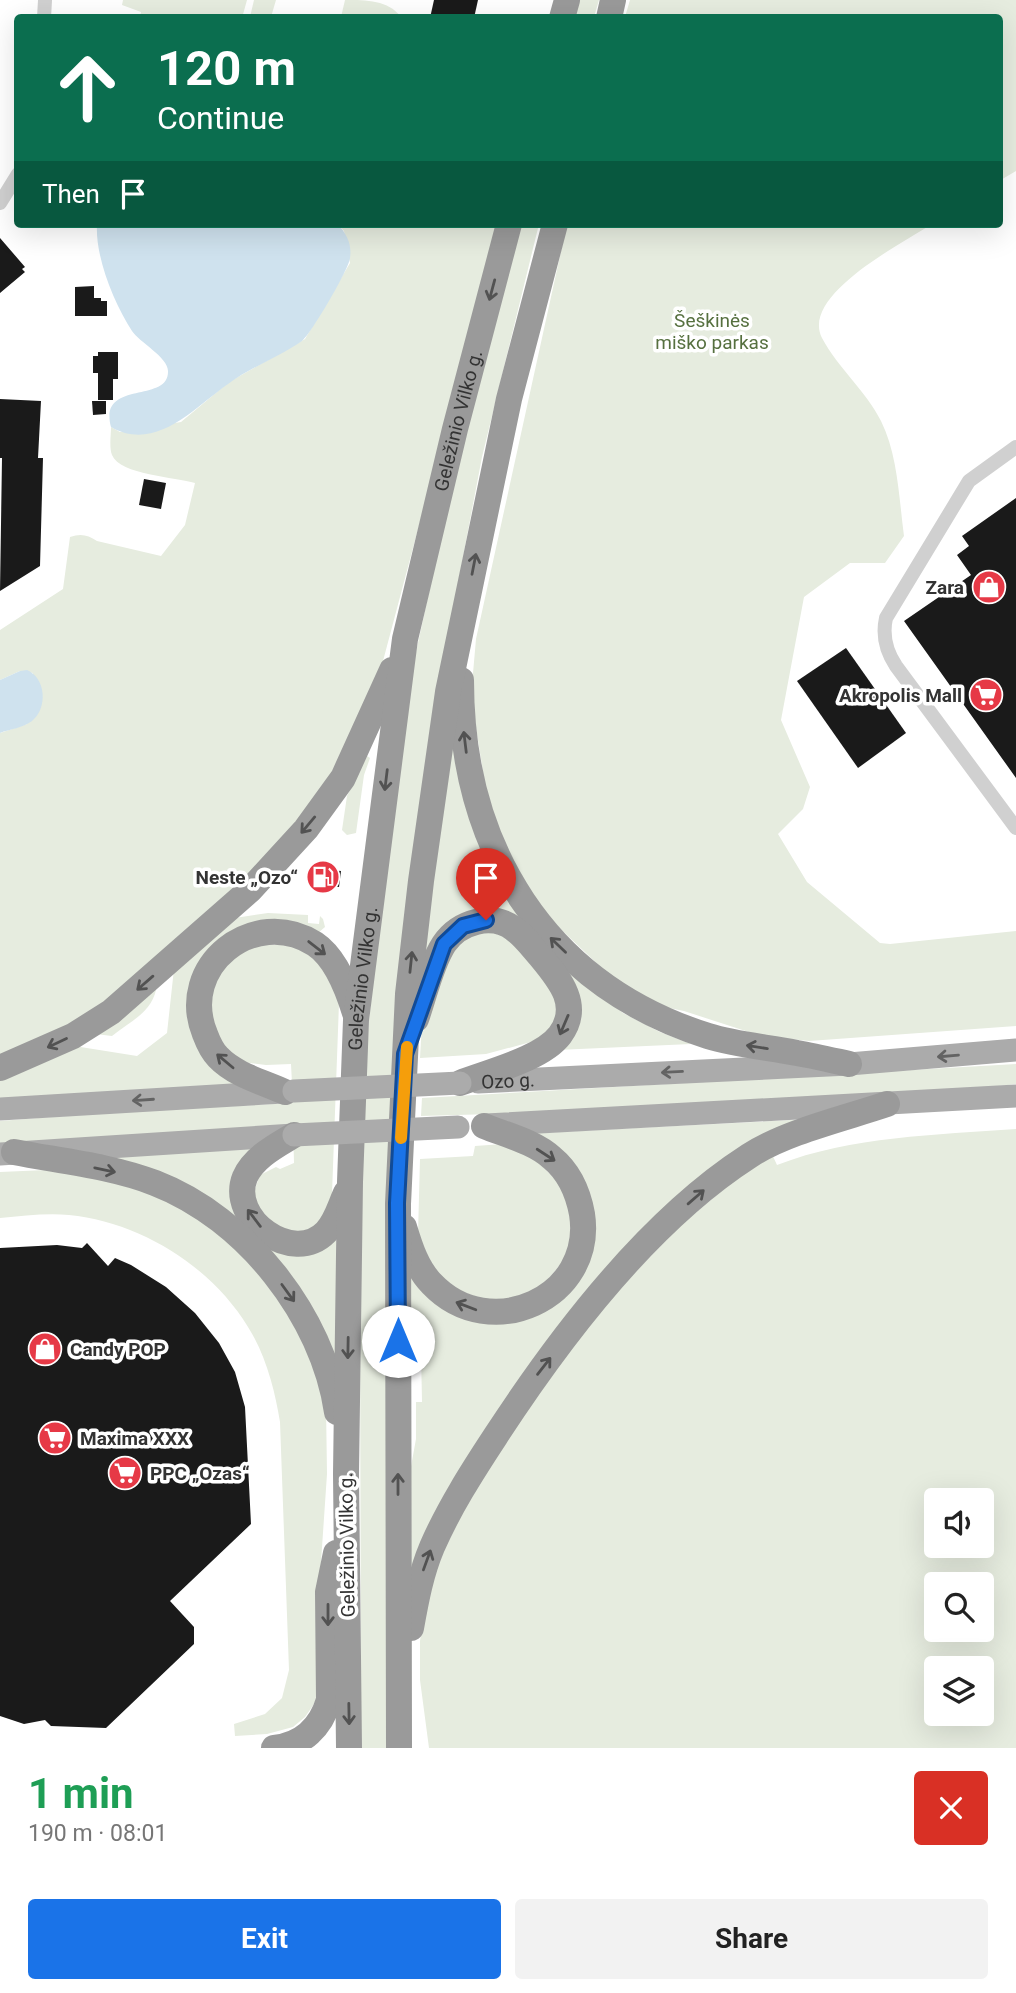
<!DOCTYPE html>
<html lang="en">
<head>
<meta charset="utf-8">
<style>
	:root { --surface:#fff; --page:#f2f2f2; --text:#222; --muted:#767676; --accent:#1a73e8 }
	body { margin:0; font-family:Roboto,sans-serif; background:var(--page); color:var(--text); height:100vh; display:flex; flex-direction:column; font-size:26px; white-space:nowrap }
	* { box-sizing:border-box; margin:0 }
	p { font-size:23px; color:var(--muted) }
	.icon { flex:none; width:38px; height:38px; fill:none; stroke:currentColor; stroke-width:2; stroke-linecap:round; stroke-linejoin:round }
	.map { position:relative; height:1748px; overflow:hidden }
	.drawer { display:flex; flex-direction:column; background:var(--surface); flex:1 }
	.drawer>* { flex:none }
	.top-card { position:absolute; left:14px; top:14px; width:989px; height:214px; border-radius:7px; box-shadow:0 7px 28px #0002; background:#0b6e4f; color:#fff; overflow:hidden }
	.tools { position:absolute; left:924px; top:1488px; display:grid; gap:14px }
	.tools a { display:grid; place-items:center; width:70px; height:70px; border-radius:7px; background:var(--surface); box-shadow:0 7px 28px #0002; font-size:35px }
	.pin { position:absolute; display:grid; place-items:center; width:60px; height:60px; color:#fff; margin:-72px -30px; border-radius:50% 50% 50% 0; rotate:-45deg; box-shadow:0 0 7px #0007 }
	.pin .icon { rotate:45deg }
	.me { position:absolute; width:77px; margin:-38px; rotate:0deg; stroke-linejoin:round; filter:drop-shadow(0 0 5px #0008) }
	.turn { display:flex; align-items:center; gap:24px; height:147px; padding:0 28px; font-size:32px }
	.turn .icon { width:91px; height:91px; stroke-width:2.5 }
	.turn b { display:block; font-size:49px; line-height:60px }
	.then { display:flex; align-items:center; height:66px; padding:0 28px; background:#0003; gap:14px; font-size:26px }
	.round { display:grid; place-items:center; flex:none; width:74px; height:74px; border-radius:7px; background:var(--page) }
	.headline { display:flex; align-items:center; justify-content:space-between; height:119px; padding:0 28px }
	h1 { font-size:42px; font-weight:700; line-height:52px; color:#1e9e55 }
	.cta { display:flex; gap:14px; margin-top:auto; padding:14px 28px }
	.cta a { flex:1; height:80px; border-radius:7px; background:var(--accent); color:#fff; font-size:28px; font-weight:700; line-height:80px; text-align:center }
	.cta a+a { background:var(--page); color:var(--text) }
	.map>svg:first-child { display:block }
</style>
</head>
<body>
<div class="map">
<svg width="1016" height="1748" viewBox="0 0 1016 1748">
	<rect width="100%" height="100%" fill="#fff"/>
	<g fill="#e6ecdf" fill-rule="evenodd">
		<path d="M123 0H247L242 18 140 17 141 12 122 5Z"/>
		<path d="M254 0H276L271 17H250Z"/>
		<path d="M345 0C367 0 388 0 401 17H341Z"/>
		<path d="M576 0H599L594 17 572 18Z"/>
		<path d="M630 0H1016V171L999 181V18L625 17Z"/>
		<path d="M338 224H499L383 661 369 699 324 787 268 857 102 1009 0 1063V733L27 724 33 673 20 671 0 680V630L63 589 70 537C81 533 88 535 97 541L161 556 185 525 195 483C176 477 120 475 112 455 109 447 111 435 111 427L120 432 181 422 229 382 305 339 350 263 344 231Z"/>
		<path d="M517 224H539L482 457 437 694 417 830 389 1748H361L360 1300 365 1061 380 912 408 689 470 403Z"/>
		<path d="M567 224H932C903 243 800 295 822 338 838 368 866 391 881 421 898 455 899 499 904 536L885 563H850L804 597 781 720 810 787 803 809 778 834 807 882 880 943 890 944 1016 931V1026L809 1041 761 1036 684 1011 649 1004 627 992 531 901 490 816 471 696 476 639Z"/>
		<path d="M451 727 526 926 485 911 420 989Z"/>
		<path d="M367 756 370 758 364 775 356 833 347 835 342 830 347 796Z"/>
		<path d="M268 913 308 915V923L319 924 320 916 323 919 325 927 318 933 302 927 197 971 234 1083 230 1086 0 1099V1075L68 1045 137 1056 167 1033 174 969 235 918Z"/>
		<path d="M504 932 559 994 555 1029 531 1042 486 1054 420 1058 422 1022 452 945 464 934Z"/>
		<path d="M249 945H298L325 964 339 1003 332 1194 325 1223 290 1236 261 1213 253 1194 260 1175 276 1167 280 1169 294 1163 293 1125 0 1144V1121L116 1112 293 1103 291 1064 266 1065 242 1062 228 1055 207 1012 216 973Z"/>
		<path d="M561 963 623 1013 660 1032 691 1044 557 1050Z"/>
		<path d="M157 983C155 1011 132 1020 112 1036L87 1033Z"/>
		<path d="M1016 1064V1084L981 1088 527 1113 421 1116 422 1098Z"/>
		<path d="M811 1119 655 1226 410 1582 408 1483 416 1439V1402H422L421 1352 416 1350 408 1303 409 1274 429 1299 446 1311 513 1319 594 1228 519 1134Z"/>
		<path d="M1016 1129V1748H429L420 1680V1641L427 1593 457 1518 543 1380 614 1294 680 1226 770 1150 777 1165C852 1136 936 1135 1016 1129ZM936 1500H982V1545H936ZM936 1584H982V1629H936ZM936 1668H982V1713H936Z"/>
		<path d="M503 1144 525 1149 571 1195 570 1253 539 1290 495 1304 440 1283 418 1234 420 1159 473 1156 475 1146Z"/>
		<path d="M260 1148 245 1161 269 1243 336 1229 337 1369 282 1264 267 1246 80 1157Z"/>
		<path d="M46 1170 107 1175 204 1215 297 1316 326 1406 327 1474 318 1606 319 1691 314 1704 305 1717 293 1727 267 1734 235 1736 234 1724 265 1714 282 1698 289 1670 280 1422C275 1391 266 1355 248 1327 211 1266 140 1222 69 1215 46 1213 23 1216 0 1218V1172Z"/>
	</g>
	<g fill="#cfe2ee">
		<path d="M97 224H338C347 235 352 244 350 258 349 269 311 334 302 341 279 357 251 367 228 384 195 407 156 453 111 427 98 379 169 404 168 371 168 357 139 342 132 331 114 303 95 257 97 224Z"/>
		<path d="M27 670C46 678 48 708 32 721 23 728 10 729 0 733V680L20 671Z"/>
	</g>
	<g fill="#1a1a1a">
		<path d="M434 0H478L474 18H430Z"/>
		<path d="M0 238 25 267 22 269 25 272 0 293Z"/>
		<path d="M94 286V298H101V301H107V316H75V287Z"/>
		<path d="M98 352H118V379H113V400H98V373H93V356H98Z"/>
		<path d="M0 399 41 401 38 458H43L40 566 0 591 2 458H0Z"/>
		<path d="M92 401H106V414L93 415Z"/>
		<path d="M144 479 166 483 161 509 139 505Z"/>
		<path d="M1016 498V778L904 621 971 575 957 555 969 546 962 536Z"/>
		<path d="M846 648 906 733 858 768 797 681Z"/>
		<path d="M311 868 341 871 339 887 309 884Z"/>
		<path d="M87 1243 108 1266 115 1258 131 1265 166 1287 195 1313 219 1343 235 1372 245 1407 251 1524 170 1601 194 1627V1644L106 1728 51 1726 45 1720 24 1724 0 1716V1248L57 1245 82 1248Z"/>
	</g>
	<g fill="none" stroke-linecap="round" stroke-linejoin="round">
		<g stroke="#d0d0d0" stroke-width="14">
			<path d="M44 18 45 0"/>
			<path d="M0 203 18 174"/>
			<path d="M1016 447 969 481 886 618C882 636 886 651 896 666L1016 828"/>
		</g>
		<g stroke="#ababab" stroke-width="23">
			<path id="s1" d="M478 1082 849 1064 1016 1050"/>
			<path d="M0 1109 283 1092"/>
			<path d="M486 1125 1016 1096"/>
			<path d="M0 1154 294 1135"/>
		</g>
		<g stroke="#9a9a9a" stroke-width="26">
			<path d="M562 18 567 0"/>
			<path d="M609 18 613 0"/>
			<path d="M461 680C461 847 544 984 708 1036 737 1045 767 1047 797 1053 814 1056 831 1060 849 1064"/>
			<path d="M416 1019C424 997 431 964 444 944 459 922 492 912 514 929 524 936 532 947 540 956 559 979 582 1005 560 1035 542 1059 488 1072 460 1083"/>
			<path d="M0 1068 73 1036 111 1012 250 890 306 829 343 778 392 670"/>
			<path d="M285 1092C263 1082 235 1075 218 1057 212 1051 208 1042 205 1034 177 966 254 905 315 944 336 958 348 990 355 1013"/>
			<path d="M294 1135C276 1146 254 1157 245 1177 228 1219 293 1266 326 1232 336 1222 340 1206 346 1193"/>
			<path d="M14 1152C60 1161 111 1166 155 1183 246 1218 323 1316 337 1412"/>
			<path d="M404 1227C410 1247 417 1269 432 1284 490 1345 595 1298 582 1214 578 1192 569 1172 552 1158 535 1142 506 1135 484 1126"/>
			<path d="M411 1628C416 1600 421 1573 432 1547 449 1508 472 1472 495 1437 560 1337 648 1221 749 1156 785 1132 846 1118 887 1104"/>
			<path d="M274 1748C303 1745 321 1727 329 1700L328 1592 336 1553"/>
			<path id="s2" d="M349 1748 346 1474 350 1182 356 1020 405 639 455 429 509 224"/>
			<path d="M399 1748 398 1204 408 994 421 881 448 692 509 399 555 224"/>
		</g>
		<g stroke="#ababab" stroke-width="23">
			<path d="M294 1091 460 1083"/>
			<path d="M294 1135 458 1127"/>
		</g>
	</g>
	<defs><path id="oneway-shaft" d="M-6 0H5M1.5-3L5.5 0L1.5 3" fill="none" stroke-width="1.6" stroke-linecap="round" stroke-linejoin="round" transform="scale(1.75)"/></defs>
	<g stroke="#525252">
		<use href="#oneway-shaft" transform="translate(492 290) rotate(105)"/>
		<use href="#oneway-shaft" transform="translate(474 564) rotate(-79)"/>
		<use href="#oneway-shaft" transform="translate(465 742) rotate(-97)"/>
		<use href="#oneway-shaft" transform="translate(386 780) rotate(97)"/>
		<use href="#oneway-shaft" transform="translate(308 825) rotate(130)"/>
		<use href="#oneway-shaft" transform="translate(558 945) rotate(-136)"/>
		<use href="#oneway-shaft" transform="translate(317 948) rotate(38)"/>
		<use href="#oneway-shaft" transform="translate(411 962) rotate(-84)"/>
		<use href="#oneway-shaft" transform="translate(145 983) rotate(139)"/>
		<use href="#oneway-shaft" transform="translate(564 1025) rotate(113)"/>
		<use href="#oneway-shaft" transform="translate(57 1043) rotate(155)"/>
		<use href="#oneway-shaft" transform="translate(757 1047) rotate(-171)"/>
		<use href="#oneway-shaft" transform="translate(225 1061) rotate(-140)"/>
		<use href="#oneway-shaft" transform="translate(546 1155) rotate(33)"/>
		<use href="#oneway-shaft" transform="translate(105 1170) rotate(12)"/>
		<use href="#oneway-shaft" transform="translate(696 1197) rotate(-41)"/>
		<use href="#oneway-shaft" transform="translate(254 1218) rotate(-127)"/>
		<use href="#oneway-shaft" transform="translate(288 1293) rotate(54)"/>
		<use href="#oneway-shaft" transform="translate(466 1306) rotate(-159)"/>
		<use href="#oneway-shaft" transform="translate(348 1348) rotate(91)"/>
		<use href="#oneway-shaft" transform="translate(544 1366) rotate(-52)"/>
		<use href="#oneway-shaft" transform="translate(398 1484) rotate(-90)"/>
		<use href="#oneway-shaft" transform="translate(427 1560) rotate(-70)"/>
		<use href="#oneway-shaft" transform="translate(328 1615) rotate(90)"/>
		<use href="#oneway-shaft" transform="translate(349 1714) rotate(89)"/>
	</g>
	<g stroke="#636363">
		<use href="#oneway-shaft" transform="translate(948 1056) rotate(175)"/>
		<use href="#oneway-shaft" transform="translate(672 1072) rotate(177)"/>
		<use href="#oneway-shaft" transform="translate(143 1100) rotate(176)"/>
	</g>
	<g fill="none" stroke-linecap="round" stroke-linejoin="round">
		<defs>
			<path id="route" d="M398 1341 397 1203 405 1054 444 944 463 926 486 920"/>
		</defs>
		<use href="#route" stroke="#114b97" stroke-width="18"/>
		<use href="#route" stroke="#1a73e8" stroke-width="12"/>
		<path stroke="#f59e0b" stroke-width="12" d="M401 1138 407 1047"/>
	</g>
	<defs>
		<symbol id="shop-disc" viewBox="-11 -11 22 22"><circle r="9.5" fill="#e63946" stroke="#fff"/><path d="M-5-2.5h2.3a2.7 3.5 0 0 1 5.4 0H5L5.5 6h-11ZM-1.5-2.5h3a1.5 2.3 0 0 0-3 0Z" fill="#fff"/></symbol>
		<symbol id="supermarket-disc" viewBox="-11 -11 22 22"><circle r="9.5" fill="#e63946" stroke="#fff"/><path d="M-6-5.5h2.5l.6 2H6L4.5 2H-2.5L-4.4-4H-6ZM-1.5 3.2a1.3 1.3 0 1 0 .1 0ZM3 3.2a1.3 1.3 0 1 0 .1 0Z" fill="#fff"/></symbol>
		<symbol id="fuel-disc" viewBox="-11 -11 22 22"><circle r="9.5" fill="#e63946" stroke="#fff"/><path d="M-5.5-6h7V0h2V4h1.3V-2.5L3-4.5l.8-.8L6-3V5H2.5V1h-1V6h-7ZM-4.2-4.7v3.2H.2V-4.7Z" fill="#fff"/></symbol>
	</defs>
	<g fill-rule="evenodd">
		<use href="#shop-disc" x="970" y="568" width="38" height="38"/>
		<use href="#supermarket-disc" x="967" y="676" width="38" height="38"/>
		<use href="#fuel-disc" x="304" y="858" width="38" height="38"/>
		<use href="#shop-disc" x="26" y="1330" width="38" height="38"/>
		<use href="#supermarket-disc" x="36" y="1419" width="38" height="38"/>
		<use href="#supermarket-disc" x="106" y="1454" width="38" height="38"/>
	</g>
	<g text-anchor="middle" dominant-baseline="central" stroke-width="7" stroke-linejoin="round" paint-order="stroke">
		<g font-size="19" fill="#56703f" stroke="#fff">
			<text x="712" y="320">Šeškinės<tspan x="712" dy="22">miško parkas</tspan></text>
		</g>
		<g font-size="19" fill="#333" stroke="#fff">
			<text stroke="none"><textPath href="#s2" startOffset="1337">Geležinio Vilko g.</textPath></text>
			<text stroke="none"><textPath href="#s2" startOffset="770">Geležinio Vilko g.</textPath></text>
			<text stroke="none"><textPath href="#s1" startOffset="30">Ozo g.</textPath></text>
			<text transform="translate(347 1545) rotate(-91)">Geležinio Vilko g.</text>
		</g>
		<g font-size="19" font-weight="bold" fill="#333" stroke="#fff" text-anchor="end">
			<text x="964" y="587">Zara</text>
			<text x="962" y="695">Akropolis Mall</text>
			<text x="298" y="877">Neste „Ozo“</text>
			<text x="70" y="1349" text-anchor="start">Candy POP</text>
			<text x="80" y="1438" text-anchor="start">Maxima XXX</text>
			<text x="150" y="1473" text-anchor="start">PPC „Ozas“</text>
		</g>
	</g>
</svg>
<div class="tools">
<a><svg class="icon" aria-label="sound" viewBox="0 0 24 24"><path d="M4 9h4l5-4v14l-5-4H4zM17 9q2 3 0 6"/></svg></a>
<a><svg class="icon" aria-label="search" viewBox="0 0 24 24"><circle cx="10" cy="10" r="6"/><path d="M15 15l6 6"/></svg></a>
<a><svg class="icon" aria-label="layers" viewBox="0 0 24 24"><path d="M12 4l9 5-9 5-9-5zM3 14l9 5 9-5"/></svg></a>
</div>
<div class="pin" style="left:486px;top:920px;background:#d93025"><svg class="icon" aria-label="arrive" viewBox="0 0 24 24"><path d="M6 21V4h12l-3 4 3 4H6"/></svg></div>
<svg class="me" style="left:398px;top:1341px" viewBox="-20 -20 40 40"><circle r="19" fill="#fff"/><path d="M0-13L10 11 0 6-10 11z" fill="#1a73e8"/></svg>
<div class="top-card">
<div class="turn"><svg class="icon" aria-label="ahead" viewBox="0 0 24 24"><path d="M12 20V5M6 11l6-6 6 6"/></svg><div><b>120 m</b>Continue</div></div>
<div class="then">Then<svg class="icon" aria-label="arrive" viewBox="0 0 24 24"><path d="M6 21V4h12l-3 4 3 4H6"/></svg></div>
</div>
</div>
<section class="drawer">
<div class="headline"><div><h1>1 min</h1><p>190 m · 08:01</p></div><a class="round" style="background:#d93025;color:#fff"><svg class="icon" aria-label="close" viewBox="0 0 24 24"><path d="M6 6l12 12M18 6L6 18"/></svg></a></div>
<div class="cta"><a>Exit</a><a>Share</a></div>
</section>
</body>
</html>
